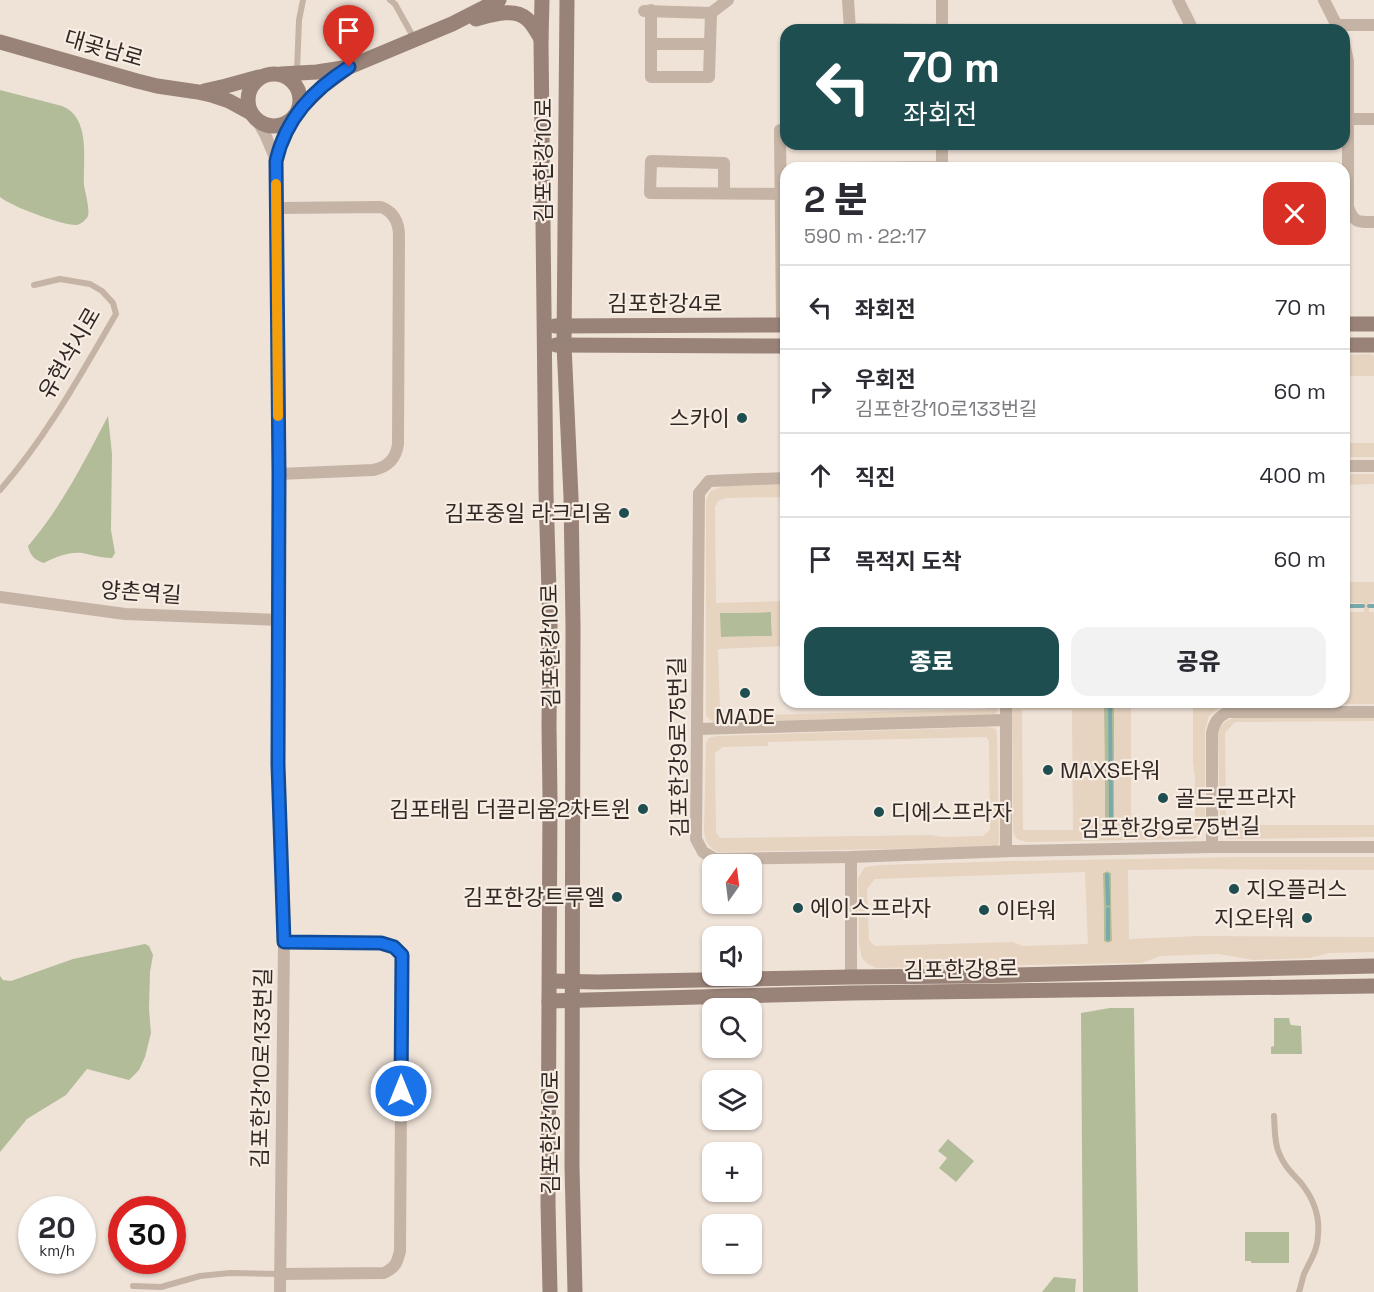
<!DOCTYPE html>
<html lang="ko">
<head>
<meta charset="utf-8">
<style>
	:root { --surface:#fff; --page:#f2f2f3; --text:#2b2b33; --muted:#7c7c81; --line:#e1e1e2; --accent:#1f4e50 }
	body { margin:0; font-family:"Space Grotesk","Noto Sans KR",sans-serif; background:var(--page); color:var(--text); height:100vh; display:flex; flex-direction:column; font-size:22px; white-space:nowrap }
	* { box-sizing:border-box; margin:0 }
	p { font-size:20px; color:var(--muted) }
	.icon { flex:none; width:33px; height:33px; fill:none; stroke:currentColor; stroke-width:2; stroke-linecap:round; stroke-linejoin:round }
	.map { position:relative; flex:1; overflow:hidden }
	.drawer { position:absolute; left:780px; top:162px; width:570px; height:546px; display:flex; flex-direction:column; background:var(--surface); border-radius:18px; box-shadow:0 2px 4px #0004 }
	.drawer>* { flex:none }
	.banner { position:absolute; left:780px; top:24px; width:570px; height:126px; border-radius:18px; box-shadow:0 2px 4px #0004; background:#1f4e50; color:#fff; overflow:hidden }
	.needle { width:39px; rotate:14deg }
	.buttons { position:absolute; left:702px; top:854px; display:grid; gap:12px }
	.buttons a { display:grid; place-items:center; width:60px; height:60px; border-radius:12px; background:var(--surface); box-shadow:0 2px 4px #0004; font-size:30px }
	.speed { position:absolute; left:18px; top:1196px; display:flex; gap:12px; font-size:30px; font-weight:700; text-align:center }
	.speed>* { display:grid; place-content:center; width:78px; height:78px; border-radius:50%; background:var(--surface); box-shadow:0 2px 4px #0004; line-height:1 }
	.speed small { font-size:15px; font-weight:400 }
	.speed .limit { border:9px solid #d22; background:#fff; color:#111 }
	.pin { position:absolute; display:grid; place-items:center; width:51px; height:51px; color:#fff; margin:-62px -26px; border-radius:50% 50% 50% 0; rotate:-45deg; box-shadow:0 0 6px #0007 }
	.pin .icon { rotate:45deg }
	.me { position:absolute; width:66px; margin:-33px; rotate:0deg; stroke-linejoin:round; filter:drop-shadow(0 0 4px #0008) }
	.turn { display:flex; align-items:center; gap:21px; height:126px; padding:0 24px; font-size:27px }
	.turn .icon { width:78px; height:78px; stroke-width:2.5 }
	.turn b { display:block; font-size:42px; line-height:51px }
	.round { display:grid; place-items:center; flex:none; width:63px; height:63px; border-radius:18px; background:var(--page) }
	.head { display:flex; align-items:center; justify-content:space-between; height:102px; padding:0 24px }
	h1 { font-size:36px; font-weight:800; line-height:45px }
	.cta { display:flex; gap:12px; margin-top:auto; padding:12px 24px }
	.cta a { flex:1; height:69px; border-radius:18px; background:var(--accent); color:#fff; font-size:24px; font-weight:800; line-height:69px; text-align:center }
	.cta a+a { background:var(--page); color:var(--text) }
	ul { padding:0; list-style:none }
	li { display:flex; align-items:center; gap:18px; height:84px; padding:0 24px; border-top:2px solid var(--line) }
	li div { flex:1 }
	li b { display:block; font-size:22px }
	li em { font-style:normal }
	.map>svg:first-child { display:block }
</style>
</head>
<body>
<div class="map">
<svg width="1374" height="1292" viewBox="0 0 1374 1292">
	<rect width="100%" height="100%" fill="#efe3d8"/>
	<g fill="#b2bc99">
		<path d="M0 90 62 106C91 117 83 160 84 185 85 192 90 209 88 216 86 220 81 224 77 225 64 226 10 206 0 197Z"/>
		<path d="M108 416 112 454 111 530 115 553 112 558C101 558 93 555 82 553 68 552 56 557 44 563 34 560 30 555 28 546 61 508 85 460 108 416Z"/>
		<path d="M771 612 772 636 720 637V613Z"/>
		<path d="M1104 704H1108L1111 818V704H1114V822L1109 824 1105 822Z"/>
		<path d="M1107 871 1111 873 1112 941 1108 943 1104 942 1103 873Z"/>
		<path d="M145 944 149 946 153 955 150 972 149 1009 151 1033 145 1057 139 1070 129 1080 87 1069 66 1095 27 1119 0 1152V976L3 980 11 981 73 959Z"/>
		<path d="M1110 1008H1134L1138 1292H1083L1081 1013Z"/>
		<path d="M1274 1018H1289L1290 1023 1291 1025 1301 1026 1302 1054H1271V1047L1274 1046Z"/>
		<path d="M948 1139 974 1161 956 1182 939 1168 947 1158 938 1151Z"/>
		<path d="M1245 1232H1289V1263H1251V1261H1245Z"/>
		<path d="M1054 1277 1076 1279 1075 1292H1042Z"/>
	</g>
	<g fill="#e6d3c0" fill-rule="evenodd">
		<path d="M1370 354 1374 356V376H1344V355Z"/>
		<rect x="1344" y="443" width="30" height="14"/>
		<path d="M1344 474H1374V484L1344 485Z"/>
		<path d="M786 484V497L726 498 718 501 715 507 716 603 786 601V615L781 636H786V646L718 649 720 712 727 716 986 709 991 702H998V710L996 714 992 716 713 722 706 716V499L711 491 723 486ZM771 612 772 636 721 637 720 613Z"/>
		<path d="M1344 582H1374V602L1369 603V612H1374V704L1227 705 1218 709 1209 716 1205 730V826L1201 834 1195 839 1027 842 1017 839 1013 832 1012 702H1344V612H1364L1363 603H1344ZM1104 704H1114V822L1109 824 1105 822ZM1131 708H1193V762L1195 778V818L1187 827H1131ZM1022 710H1072L1073 830H1023Z"/>
		<path d="M1374 717V721L1235 722 1225 733 1226 819 1231 825H1374V837L1229 839 1223 835 1220 830V825L1218 734 1221 726 1228 720 1234 718Z"/>
		<path d="M988 727 996 729 997 735 999 842 998 845 995 847 718 852 712 849 706 841 704 832 706 743 709 738 716 736ZM986 737 989 741 990 830 983 836 944 837 930 835 721 838 716 833 715 753 723 747 768 746V742Z"/>
		<path d="M1243 857H1374V870L1200 869 1128 870 1129 939 1200 936 1374 937V952L1329 953 1310 958 1253 960 1219 954 1160 956 1142 963 876 968 868 964 862 958 859 945 858 878 865 867 881 865 1013 861ZM1106 871 1111 873 1112 941 1108 943 1104 941 1103 873ZM1085 872 1088 944 1022 946 1013 942 875 946 869 940 867 889 875 879Z"/>
	</g>
	<g fill="none" stroke-linecap="round" stroke-linejoin="round">
		<g stroke="#79a9a9" stroke-width="4">
			<path d="M1344 606H1363"/>
			<path d="M1369 606H1374"/>
			<path d="M1110 705 1111 818"/>
			<path d="M1107 875 1108 904"/>
			<path d="M1108 909V939"/>
		</g>
		<g stroke="#c5b3a5" stroke-width="6">
			<path d="M390 0 395 4 415 40"/>
			<path d="M297 71 299 20 303 0"/>
			<path d="M0 490C46 438 81 374 116 314L113 303 102 291 90 284 60 279 34 285"/>
			<path d="M1274 1116C1275 1129 1274 1142 1279 1153 1284 1166 1292 1173 1301 1183 1313 1198 1320 1216 1318 1235 1318 1250 1310 1261 1304 1274 1302 1280 1301 1286 1299 1292"/>
			<path d="M133 1286 161 1287 200 1276 230 1273 280 1274"/>
		</g>
		<g stroke="#c5b3a5" stroke-width="12">
			<path d="M848 0 850 30"/>
			<path d="M942 0V30"/>
			<path d="M1178 0 1193 30"/>
			<path d="M1324 0 1339 30"/>
			<path d="M651 10V77H709L711 13"/>
			<path d="M644 11 711 13 728 0"/>
			<path d="M1337 25H1374"/>
			<path d="M850 29 942 30"/>
			<path d="M1344 43 1348 61V207C1354 223 1358 222 1374 222"/>
			<path d="M651 44H710"/>
			<path d="M1344 119H1374"/>
			<path d="M257 120 265 134 276 160"/>
			<path d="M780 130 782 325"/>
			<path d="M826 168 942 167V144"/>
			<path d="M724 193V163L651 161 650 193 786 194"/>
			<path d="M276 208 381 207C394 212 399 223 399 236L398 444C396 459 388 467 373 470L279 474"/>
			<path d="M1344 466H1374"/>
			<path d="M786 478 709 481 699 493 696 839 703 852 715 859 851 857 1013 851 1212 847H1374"/>
			<path d="M0 597 125 614 279 620"/>
			<path d="M1006 702V851"/>
			<path d="M698 729 1006 720"/>
			<path d="M1212 847V733C1215 721 1218 717 1228 712H1374"/>
			<path d="M851 857V977"/>
			<path d="M280 1274 384 1273C396 1267 397 1263 400 1251L402 955 394 947 381 943 284 942"/>
			<path d="M280 1292 284 942 278 765 279 474 276 161 282 141 295 117"/>
		</g>
		<g stroke="#998277" stroke-width="15">
			<path d="M542 0 541 41 546 493 550 625 549 726 550 798 548 1203 550 1292"/>
			<path d="M567 0 564 345 571 497 573 626 572 1166 575 1292"/>
			<path d="M476 19C491 15 514 7 527 19 533 24 537 32 541 39"/>
			<path d="M0 42 137 81 157 86 198 92 211 95 229 101 251 113"/>
			<circle cx="274" cy="100" r="26"/>
			<path d="M281 74 317 72 343 68"/>
			<path d="M204 91 226 86 259 77"/>
			<path d="M299 109 323 86 349 67 452 24 499 0"/>
			<path d="M1344 324H1374"/>
			<path d="M555 326 786 325"/>
			<path d="M556 345 786 346"/>
			<path d="M1344 345H1374"/>
			<path d="M550 981 598 982 851 977 973 976 1374 966"/>
			<path d="M549 1001 851 993 1374 986"/>
		</g>
	</g>
	<g fill="none" stroke-linecap="round" stroke-linejoin="round">
		<defs>
			<path id="route" d="M349 67C313 90 286 118 276 161L279 474 278 765 284 942 381 943 394 947 402 955 401 1091"/>
		</defs>
		<use href="#route" stroke="#114b97" stroke-width="15"/>
		<use href="#route" stroke="#1a73e8" stroke-width="10"/>
		<path stroke="#f59e0b" stroke-width="10" d="M276 184 278 416"/>
	</g>
	<g fill="#1f4e50" stroke="#f7ede3" stroke-width="2">
		<circle cx="742" cy="418" r="6"/>
		<circle cx="624" cy="513" r="6"/>
		<circle cx="745" cy="693" r="6"/>
		<circle cx="1048" cy="770" r="6"/>
		<circle cx="1163" cy="798" r="6"/>
		<circle cx="643" cy="809" r="6"/>
		<circle cx="879" cy="812" r="6"/>
		<circle cx="1234" cy="889" r="6"/>
		<circle cx="617" cy="897" r="6"/>
		<circle cx="798" cy="908" r="6"/>
		<circle cx="984" cy="910" r="6"/>
		<circle cx="1307" cy="918" r="6"/>
	</g>
	<g text-anchor="middle" dominant-baseline="central" stroke-width="4.5" stroke-linejoin="round" paint-order="stroke">
		<g font-size="22" fill="#322926" stroke="#f7ede3">
			<text transform="translate(104 48) rotate(16)">대곶남로</text>
			<text transform="translate(543 160) rotate(-90)">김포한강10로</text>
			<text x="665" y="303">김포한강4로</text>
			<text transform="translate(69 353) rotate(-60)">유현삭시로</text>
			<text transform="translate(141 592) rotate(4)">양촌역길</text>
			<text transform="translate(550 646) rotate(-91)">김포한강10로</text>
			<text transform="translate(678 747) rotate(-91)">김포한강9로75번길</text>
			<text transform="translate(1170 827) rotate(-1)">김포한강9로75번길</text>
			<text transform="translate(961 969) rotate(-1)">김포한강8로</text>
			<text transform="translate(261 1068) rotate(-89)">김포한강10로133번길</text>
			<text transform="translate(550 1132) rotate(-90)">김포한강10로</text>
		</g>
		<g font-size="22" fill="#322926" stroke="#f7ede3" text-anchor="start">
			<text x="730" y="418" text-anchor="end">스카이</text>
			<text x="612" y="513" text-anchor="end">김포중일 라크리움</text>
			<text x="745" y="716" text-anchor="middle">MADE</text>
			<text x="1060" y="770">MAXS타워</text>
			<text x="1175" y="798">골드문프라자</text>
			<text x="631" y="809" text-anchor="end">김포태림 더끌리움2차트윈</text>
			<text x="891" y="812">디에스프라자</text>
			<text x="1246" y="889">지오플러스</text>
			<text x="605" y="897" text-anchor="end">김포한강트루엘</text>
			<text x="810" y="908">에이스프라자</text>
			<text x="996" y="910">이타워</text>
			<text x="1295" y="918" text-anchor="end">지오타워</text>
		</g>
	</g>
</svg>
<div class="buttons">
<a><svg class="needle" viewBox="-14 -14 28 28"><path d="M0-13l5 13h-10z" fill="#e53935"/><path d="M0 13l5-13h-10z" fill="#7c7c81"/></svg></a>
<a><svg class="icon" aria-label="sound" viewBox="0 0 24 24"><path d="M4 9h4l5-4v14l-5-4H4zM17 9q2 3 0 6"/></svg></a>
<a><svg class="icon" aria-label="search" viewBox="0 0 24 24"><circle cx="10" cy="10" r="6"/><path d="M15 15l6 6"/></svg></a>
<a><svg class="icon" aria-label="layers" viewBox="0 0 24 24"><path d="M12 4l9 5-9 5-9-5zM3 14l9 5 9-5"/></svg></a>
<a>+</a>
<a>−</a>
</div>
<div class="speed"><div>20<small>km/h</small></div><div class="limit">30</div></div>
<div class="pin" style="left:349px;top:67px;background:#d93025"><svg class="icon" aria-label="arrive" viewBox="0 0 24 24"><path d="M6 21V4h12l-3 4 3 4H6"/></svg></div>
<svg class="me" style="left:401px;top:1091px" viewBox="-20 -20 40 40"><circle r="17" fill="#1a73e8" stroke="#fff" stroke-width="3"/><path d="M0-11L8 9 0 5-8 9z" fill="#fff"/></svg>
<div class="banner">
<div class="turn"><svg class="icon" aria-label="left" viewBox="0 0 24 24"><path d="M17 20v-9H6M10 6l-5 5 5 5"/></svg><div><b>70 m</b>좌회전</div></div>
</div>
<section class="drawer">
<div class="head"><div><h1>2 분</h1><p>590 m · 22:17</p></div><a class="round" style="background:#d93025;color:#fff"><svg class="icon" aria-label="close" viewBox="0 0 24 24"><path d="M6 6l12 12M18 6L6 18"/></svg></a></div>
<ul>
<li><svg class="icon" aria-label="left" viewBox="0 0 24 24"><path d="M17 20v-9H6M10 6l-5 5 5 5"/></svg><div><b>좌회전</b></div><em>70 m</em></li>
<li><svg class="icon" aria-label="right" viewBox="0 0 24 24"><path d="M7 20v-9h11M14 6l5 5-5 5"/></svg><div><b>우회전</b><p>김포한강10로133번길</p></div><em>60 m</em></li>
<li><svg class="icon" aria-label="ahead" viewBox="0 0 24 24"><path d="M12 20V5M6 11l6-6 6 6"/></svg><div><b>직진</b></div><em>400 m</em></li>
<li><svg class="icon" aria-label="arrive" viewBox="0 0 24 24"><path d="M6 21V4h12l-3 4 3 4H6"/></svg><div><b>목적지 도착</b></div><em>60 m</em></li>
</ul>
<div class="cta"><a>종료</a><a>공유</a></div>
</section>
</div>
</body>
</html>
